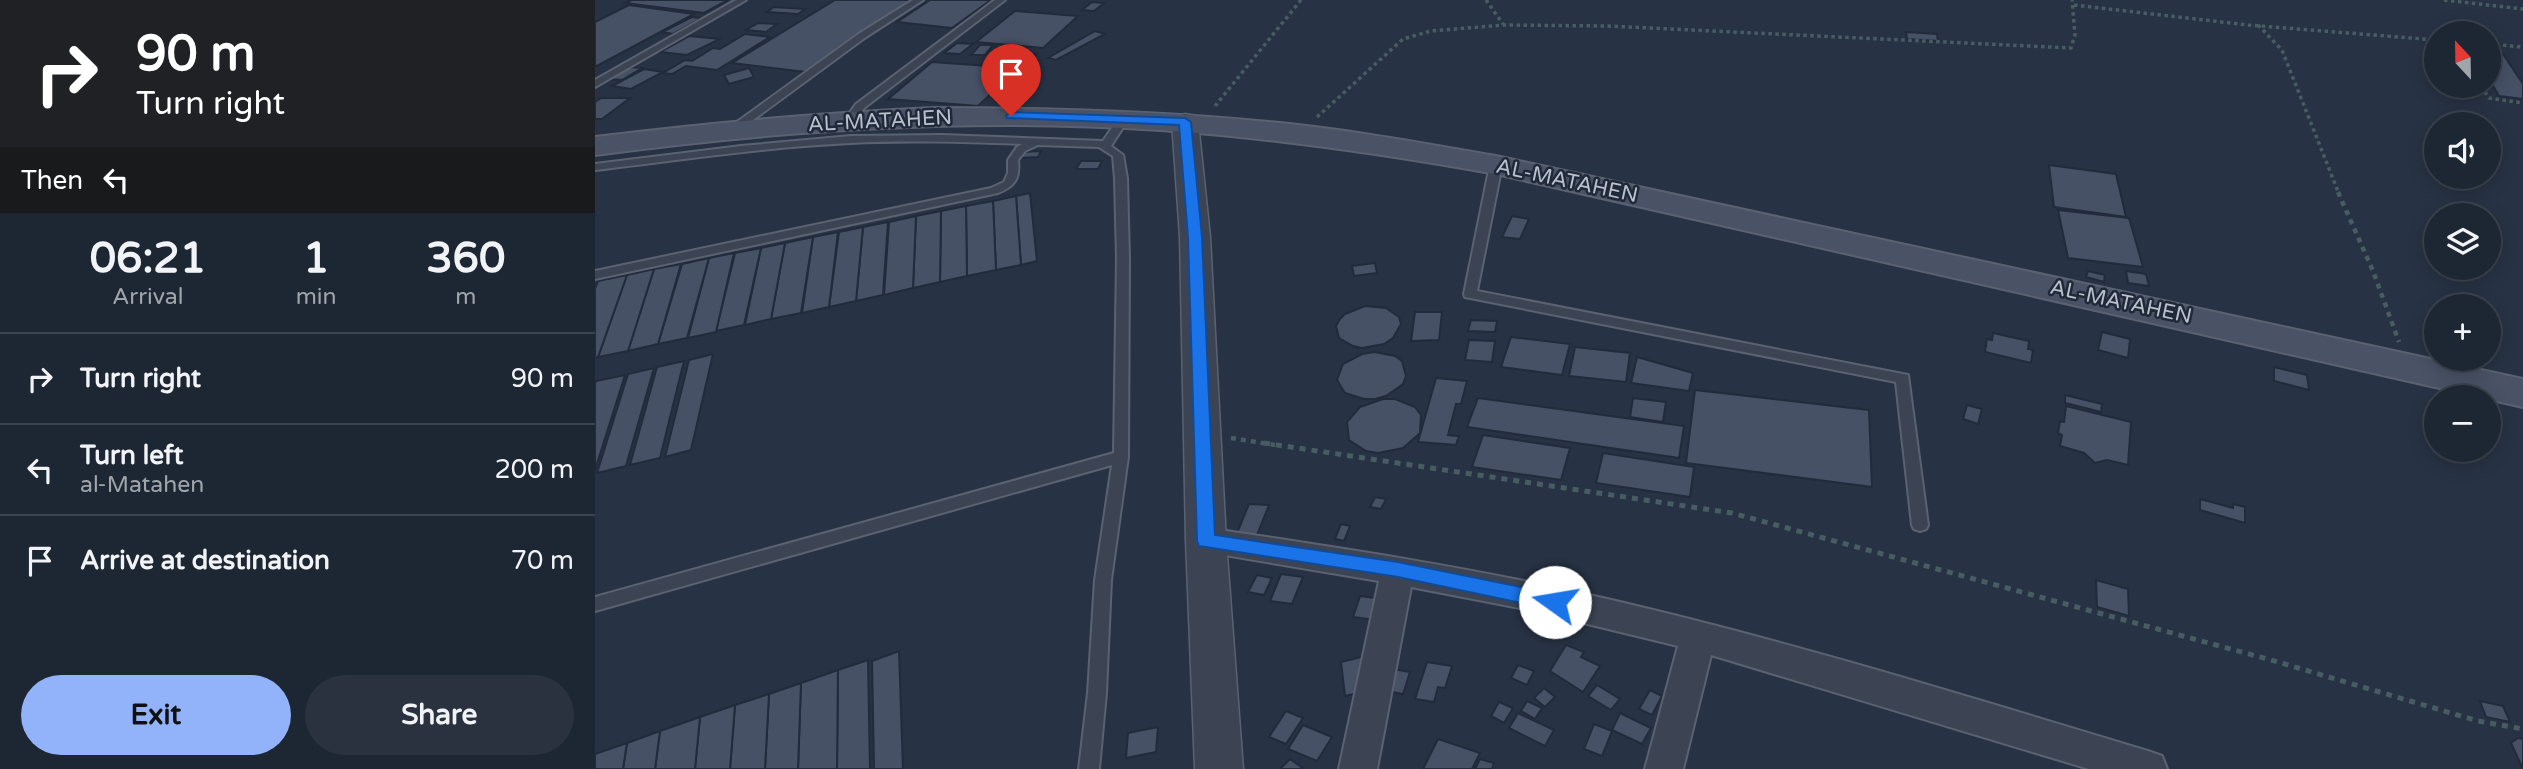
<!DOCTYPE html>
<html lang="en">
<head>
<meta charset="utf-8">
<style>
	:root { --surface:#1d2633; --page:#2a323f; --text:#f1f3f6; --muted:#a0a5ac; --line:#3b434e; --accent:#92b3f9 }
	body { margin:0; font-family:"Varela Round",sans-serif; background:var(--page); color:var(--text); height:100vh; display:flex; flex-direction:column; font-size:26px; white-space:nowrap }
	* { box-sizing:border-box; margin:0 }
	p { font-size:23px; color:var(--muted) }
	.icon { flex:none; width:38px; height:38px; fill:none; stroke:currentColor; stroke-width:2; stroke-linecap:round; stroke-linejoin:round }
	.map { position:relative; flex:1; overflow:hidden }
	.details { display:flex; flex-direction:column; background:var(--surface); width:595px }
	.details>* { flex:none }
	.guide { background:#202124; color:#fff; overflow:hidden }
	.needle { width:46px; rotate:338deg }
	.controls { position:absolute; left:1829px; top:21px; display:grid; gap:14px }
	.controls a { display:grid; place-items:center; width:77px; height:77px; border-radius:50%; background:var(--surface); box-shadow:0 4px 18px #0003,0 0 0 2px var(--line); font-size:35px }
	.pin { position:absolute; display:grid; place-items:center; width:60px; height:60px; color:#fff; margin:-72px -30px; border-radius:50% 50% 50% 0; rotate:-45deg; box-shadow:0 0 7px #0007 }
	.pin .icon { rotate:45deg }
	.me { position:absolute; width:77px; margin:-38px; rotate:283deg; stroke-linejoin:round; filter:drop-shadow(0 0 5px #0008) }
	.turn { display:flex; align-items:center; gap:24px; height:147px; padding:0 21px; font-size:32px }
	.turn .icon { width:91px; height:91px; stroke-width:2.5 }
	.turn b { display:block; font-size:49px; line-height:60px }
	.then { display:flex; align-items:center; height:66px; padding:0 21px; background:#0003; gap:14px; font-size:26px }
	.eta { display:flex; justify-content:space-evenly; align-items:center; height:119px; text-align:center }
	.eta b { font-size:42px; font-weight:800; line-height:49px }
	.button { display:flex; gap:14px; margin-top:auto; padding:14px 21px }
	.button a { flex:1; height:80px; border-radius:42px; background:var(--accent); color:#111; font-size:28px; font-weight:800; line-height:80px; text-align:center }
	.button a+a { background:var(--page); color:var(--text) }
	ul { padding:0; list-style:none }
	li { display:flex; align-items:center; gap:21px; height:91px; padding:0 21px; border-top:2px solid var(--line) }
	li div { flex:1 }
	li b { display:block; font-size:26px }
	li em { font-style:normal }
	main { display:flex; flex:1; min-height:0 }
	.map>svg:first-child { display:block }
</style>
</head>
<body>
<main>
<section class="details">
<div class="guide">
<div class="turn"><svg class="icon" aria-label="right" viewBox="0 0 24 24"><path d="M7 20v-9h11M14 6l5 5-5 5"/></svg><div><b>90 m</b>Turn right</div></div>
<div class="then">Then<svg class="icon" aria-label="left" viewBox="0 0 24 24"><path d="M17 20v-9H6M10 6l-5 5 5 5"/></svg></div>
</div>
<div class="eta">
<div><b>06:21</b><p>Arrival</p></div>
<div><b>1</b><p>min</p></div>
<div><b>360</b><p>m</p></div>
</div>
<ul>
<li><svg class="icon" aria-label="right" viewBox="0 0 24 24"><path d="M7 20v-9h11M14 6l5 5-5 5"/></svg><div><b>Turn right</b></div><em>90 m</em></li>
<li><svg class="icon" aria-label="left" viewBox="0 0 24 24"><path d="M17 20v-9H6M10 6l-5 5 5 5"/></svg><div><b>Turn left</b><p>al-Matahen</p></div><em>200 m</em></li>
<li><svg class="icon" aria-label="arrive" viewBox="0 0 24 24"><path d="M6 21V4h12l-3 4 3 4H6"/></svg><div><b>Arrive at destination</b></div><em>70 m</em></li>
</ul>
<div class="button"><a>Exit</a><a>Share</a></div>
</section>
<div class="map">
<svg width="1928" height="769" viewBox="0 0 1928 769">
	<rect width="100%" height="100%" fill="#273244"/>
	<g fill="#465166" stroke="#222b3b" stroke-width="2">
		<path d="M37 0H133L109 13 30 3Z"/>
		<path d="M240 0H321L211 72 137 63Z"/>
		<path d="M335 0H396L357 28 302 22Z"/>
		<path d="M497 2 509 3 499 11 487 10Z"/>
		<path d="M34 5 99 14 0 67V22Z"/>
		<path d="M179 7 210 9 203 14 172 12Z"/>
		<path d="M420 11 483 16 448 48 381 42Z"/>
		<path d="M97 17 107 18 78 34 67 32Z"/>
		<path d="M163 23 182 24 171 32 151 30Z"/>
		<path d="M500 31 510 34 461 60 453 58Z"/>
		<path d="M1311 32 1342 34 1343 41 1312 39Z"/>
		<path d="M150 34 175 37 122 70 91 66 77 74 68 73 90 60 97 61 118 48 125 49Z"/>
		<path d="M94 36 125 39 92 55 65 52Z"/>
		<path d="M362 43 378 44 365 54 349 53Z"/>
		<path d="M385 45H398L390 55H376Z"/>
		<path d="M1894 52 1908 54 1928 84V99L1904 96 1894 79Z"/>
		<path d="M420 53 441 54 429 67 408 66Z"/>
		<path d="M337 62 423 68 383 106 293 99Z"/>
		<path d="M35 67 47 68 27 80 14 79Z"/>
		<path d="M154 68 159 77 134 84 129 75Z"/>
		<path d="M49 69 68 72 36 89 17 86Z"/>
		<path d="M6 98H35L7 119H0V102Z"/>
		<path d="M446 151 443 157 425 158 428 152Z"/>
		<path d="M486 161H507L503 169H481Z"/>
		<path d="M1454 165 1521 174 1531 217 1459 207Z"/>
		<path d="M435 193 442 261 426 265 421 196Z"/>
		<path d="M421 196 426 265 401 270 398 201Z"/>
		<path d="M398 201 401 270 372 276 371 206Z"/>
		<path d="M371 206 372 276 345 282 346 211Z"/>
		<path d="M1463 210 1534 218 1548 267 1473 258Z"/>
		<path d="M346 211 345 282 318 288 321 216Z"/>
		<path d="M321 216 318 288 289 295 294 222Z"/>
		<path d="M917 216 934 219 925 239 907 237Z"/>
		<path d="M293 222 288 295 261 301 268 227Z"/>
		<path d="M268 227 261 301 234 307 244 232Z"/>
		<path d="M243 232 234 307 207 313 218 237Z"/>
		<path d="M218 237 206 313 176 319 190 243Z"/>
		<path d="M190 243 176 319 150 325 166 248Z"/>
		<path d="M166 248 149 325 121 331 140 253Z"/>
		<path d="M139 253 121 332 93 338 114 258Z"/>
		<path d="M114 258 92 338 63 344 87 264Z"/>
		<path d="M780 263 782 273 759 276 757 266Z"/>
		<path d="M86 264 63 344 33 351 59 269Z"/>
		<path d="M59 269 33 351 3 357 32 275Z"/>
		<path d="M1493 271 1510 275 1509 282 1491 277Z"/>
		<path d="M1531 271 1551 274 1554 286 1533 283Z"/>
		<path d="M32 275 3 357 0 358V289L3 281Z"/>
		<path d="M770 306 791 308 804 317 806 324 798 338 789 344 767 348 758 346 744 338 741 326 745 319 750 314Z"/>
		<path d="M820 312H847L844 340 816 341Z"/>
		<path d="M876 320 902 321 900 332 873 331Z"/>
		<path d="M1507 332 1535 339 1533 358 1503 350Z"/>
		<path d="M1398 333 1434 341 1433 349 1438 350 1436 363 1390 352 1392 339 1397 340Z"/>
		<path d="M916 337 975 344 967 375 906 367Z"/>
		<path d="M874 340 900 341 897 362 870 360Z"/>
		<path d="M980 347 1035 353 1031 382 974 376Z"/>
		<path d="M779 352 800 356 807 361 811 376 808 384 791 396 780 399H769L750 393 742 380 748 364 767 354Z"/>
		<path d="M118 354 96 450 70 457 94 360Z"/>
		<path d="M1042 357 1098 373 1094 391 1036 383Z"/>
		<path d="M89 361 65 458 35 465 62 367Z"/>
		<path d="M1679 367 1712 375 1714 390 1679 381Z"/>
		<path d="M59 368 31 466 2 473 33 374Z"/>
		<path d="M30 375 0 470V384L1 381Z"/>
		<path d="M841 378 872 381 866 404H861L853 435 864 436 861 445 823 442Z"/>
		<path d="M1100 390 1274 410 1277 487 1091 463Z"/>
		<path d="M1470 395 1507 404 1506 412 1470 403Z"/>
		<path d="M883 398 1089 426 1084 458 872 427Z"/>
		<path d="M1038 398 1071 402 1068 422 1035 417Z"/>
		<path d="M788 399H800L820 407 826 415 825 433 808 448 783 453 771 451 754 440 752 422 765 407Z"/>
		<path d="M1372 405 1387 409 1383 424 1368 419Z"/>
		<path d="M1471 406 1536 422 1533 465 1512 460 1500 463 1489 453 1465 446 1467 435 1463 433 1465 421 1469 422Z"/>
		<path d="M888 435 975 448 966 480 877 467Z"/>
		<path d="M1008 453 1099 467 1095 497 1001 483Z"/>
		<path d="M780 497 791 499 786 509 775 507Z"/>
		<path d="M1605 499 1638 508V504L1650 507V523L1605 510Z"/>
		<path d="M654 504 674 505 662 535 642 533Z"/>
		<path d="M746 524 755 526 749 541 740 539Z"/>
		<path d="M686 574 708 577 697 604 675 601Z"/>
		<path d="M662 575 677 578 669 595 653 592Z"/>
		<path d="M1501 580 1533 589 1534 616 1502 607Z"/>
		<path d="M765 596 788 599 780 620 758 617Z"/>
		<path d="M971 645 989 652 986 657 1005 666 988 692 955 671Z"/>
		<path d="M304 651 308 769H279L277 661Z"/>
		<path d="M770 656 775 690 750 696 746 662Z"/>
		<path d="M273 660 275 769H242L243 670Z"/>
		<path d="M832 662 857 666 850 688 843 687 839 702 820 699Z"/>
		<path d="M923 665 939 671 932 685 916 678Z"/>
		<path d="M798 669 815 672 808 694 791 691Z"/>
		<path d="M243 670 242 769H203L206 683Z"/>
		<path d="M206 683 203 769H170L174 694Z"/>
		<path d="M1002 685 1025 699 1016 710 993 696Z"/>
		<path d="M949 688 960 697 950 707 939 698Z"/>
		<path d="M1055 690 1067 696 1057 715 1044 709Z"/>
		<path d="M174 694 170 769H135L140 705Z"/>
		<path d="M932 701 947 708 940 719 926 711Z"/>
		<path d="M1885 701 1908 706 1915 722 1891 717Z"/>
		<path d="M904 702 918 708 909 723 896 716Z"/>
		<path d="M140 705 135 769H100L105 717Z"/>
		<path d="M691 711 708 718 691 744 674 737Z"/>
		<path d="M923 713 959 730 950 746 914 728Z"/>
		<path d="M1025 713 1056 728 1047 744 1017 730Z"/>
		<path d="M105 717 100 769H60L65 731Z"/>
		<path d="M999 724 1017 731 1007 756 989 749Z"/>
		<path d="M708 725 737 737 722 761 693 749Z"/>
		<path d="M563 727 561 752 531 758 533 733Z"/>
		<path d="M65 731 60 769H28L32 743Z"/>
		<path d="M1923 738 1928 739V769L1916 743Z"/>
		<path d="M843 739 885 753 877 769H828Z"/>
		<path d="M32 743 28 769H0V754Z"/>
		<path d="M695 759 709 769H685Z"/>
		<path d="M885 759 899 763 897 769H880Z"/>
	</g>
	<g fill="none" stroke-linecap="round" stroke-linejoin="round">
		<defs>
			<g id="service">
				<path d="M141 0H151L0 87V80Z"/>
				<path d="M318 0H328L271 37 143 131H135V127L265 33Z"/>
				<path d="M400 0H410L269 108 258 123H250L249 121 261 104Z"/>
				<path d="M529 115 534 118 516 146 528 155 532 178 534 259 533 457 516 580 511 693 504 769H484L493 693 500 580 517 465 0 611V597L519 453 522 259 520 178 518 156 504 147 443 145 430 151 423 160C425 179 420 186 403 193L0 279V271L396 188 409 182 413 173V160L422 147 427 144C370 142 313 140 256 143 170 147 85 160 0 170V164L146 146 256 136 347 135 508 141 525 116Z"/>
				<path d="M901 162 907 165 882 291 1313 375 1333 525 1331 529 1325 531 1319 529 1317 525 1301 382 870 297 869 294 895 165Z"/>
			</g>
			<path id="minor" d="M611 528C746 548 879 568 1012 599 1194 641 1374 697 1553 751L1567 756 1572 769H1494L1116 655 1088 769H1050L1083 646 935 610 816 587 782 769H744L784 581 600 550 595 541 600 532Z"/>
			<path id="tertiary" d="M590 114 599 116 603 122 615 237 631 541 648 769H600L591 541 585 237 577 122 581 116Z"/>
			<path id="secondary" d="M339 108C451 108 562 111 674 122 750 129 826 143 901 156L1928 379V407L901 174C790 154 678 138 565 130 376 117 188 130 0 155V137C113 123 225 113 339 108Z"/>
		</defs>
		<use href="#service" stroke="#5a6271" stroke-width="4"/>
		<use href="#minor" stroke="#5a6271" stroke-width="4"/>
		<use href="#tertiary" stroke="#5a6271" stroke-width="3"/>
		<use href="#secondary" stroke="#5a6271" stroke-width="4"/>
		<g stroke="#485d61" stroke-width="3.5" stroke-dasharray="3.5 3.5" stroke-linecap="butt">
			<path d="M891 0 908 24"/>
			<path d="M1849 0 1928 9"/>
			<path d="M1479 5 1653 25 1841 40"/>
			<path d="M1663 25 1687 50 1744 194"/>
			<path d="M1894 44 1928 47"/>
			<path d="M1886 86 1894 98 1928 103"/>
			<path d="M620 106 706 0"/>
			<path d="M722 117 808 39 836 31 909 25 1012 26 1476 48 1480 35 1477 0"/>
		</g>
		<g stroke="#485d61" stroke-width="4.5" stroke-dasharray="5 5" stroke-linecap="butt">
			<path d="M1743 192 1778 271 1804 342"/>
			<path d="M636 438 680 445"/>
		</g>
		<path stroke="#485d61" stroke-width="5" stroke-dasharray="6 6" stroke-linecap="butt" d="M669 443 1137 513 1676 660 1883 721 1928 729"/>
		<use href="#service" fill="#3c4453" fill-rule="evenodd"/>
		<use href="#minor" fill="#3c4453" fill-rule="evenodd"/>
		<use href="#tertiary" fill="#3c4453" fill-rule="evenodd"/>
		<use href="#secondary" fill="#4a5266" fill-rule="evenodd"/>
	</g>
	<path fill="#1a73e8" stroke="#114b97" stroke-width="2" d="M416 112 590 118 596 122 607 237 620 535 803 562 960 594 967 596 970 602 967 608 960 610 803 577 604 546 602 541 593 237 584 125 412 118 411 116Z"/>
	<g text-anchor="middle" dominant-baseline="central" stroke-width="5" stroke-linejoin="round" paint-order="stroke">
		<g font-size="21" fill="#b9bfcd" stroke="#202939">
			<text transform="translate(285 121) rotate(-3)">AL-MATAHEN</text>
			<text transform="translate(972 181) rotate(12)">AL-MATAHEN</text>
			<text transform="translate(1526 302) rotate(12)">AL-MATAHEN</text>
		</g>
	</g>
</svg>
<div class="controls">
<a><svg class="needle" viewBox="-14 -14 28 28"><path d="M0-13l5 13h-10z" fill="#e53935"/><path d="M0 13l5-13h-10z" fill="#a0a5ac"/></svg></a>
<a><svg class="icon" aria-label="sound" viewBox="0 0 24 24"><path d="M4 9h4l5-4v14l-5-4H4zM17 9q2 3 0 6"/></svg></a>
<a><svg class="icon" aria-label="layers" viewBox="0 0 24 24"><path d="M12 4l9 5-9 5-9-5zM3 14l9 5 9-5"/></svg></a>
<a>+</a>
<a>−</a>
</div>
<div class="pin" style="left:416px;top:116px;background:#d93025"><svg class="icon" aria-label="arrive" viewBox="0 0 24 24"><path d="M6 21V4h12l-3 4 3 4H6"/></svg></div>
<svg class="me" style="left:960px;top:602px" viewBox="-20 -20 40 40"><circle r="19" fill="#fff"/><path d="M0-13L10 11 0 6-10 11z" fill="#1a73e8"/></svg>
</div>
</main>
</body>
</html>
